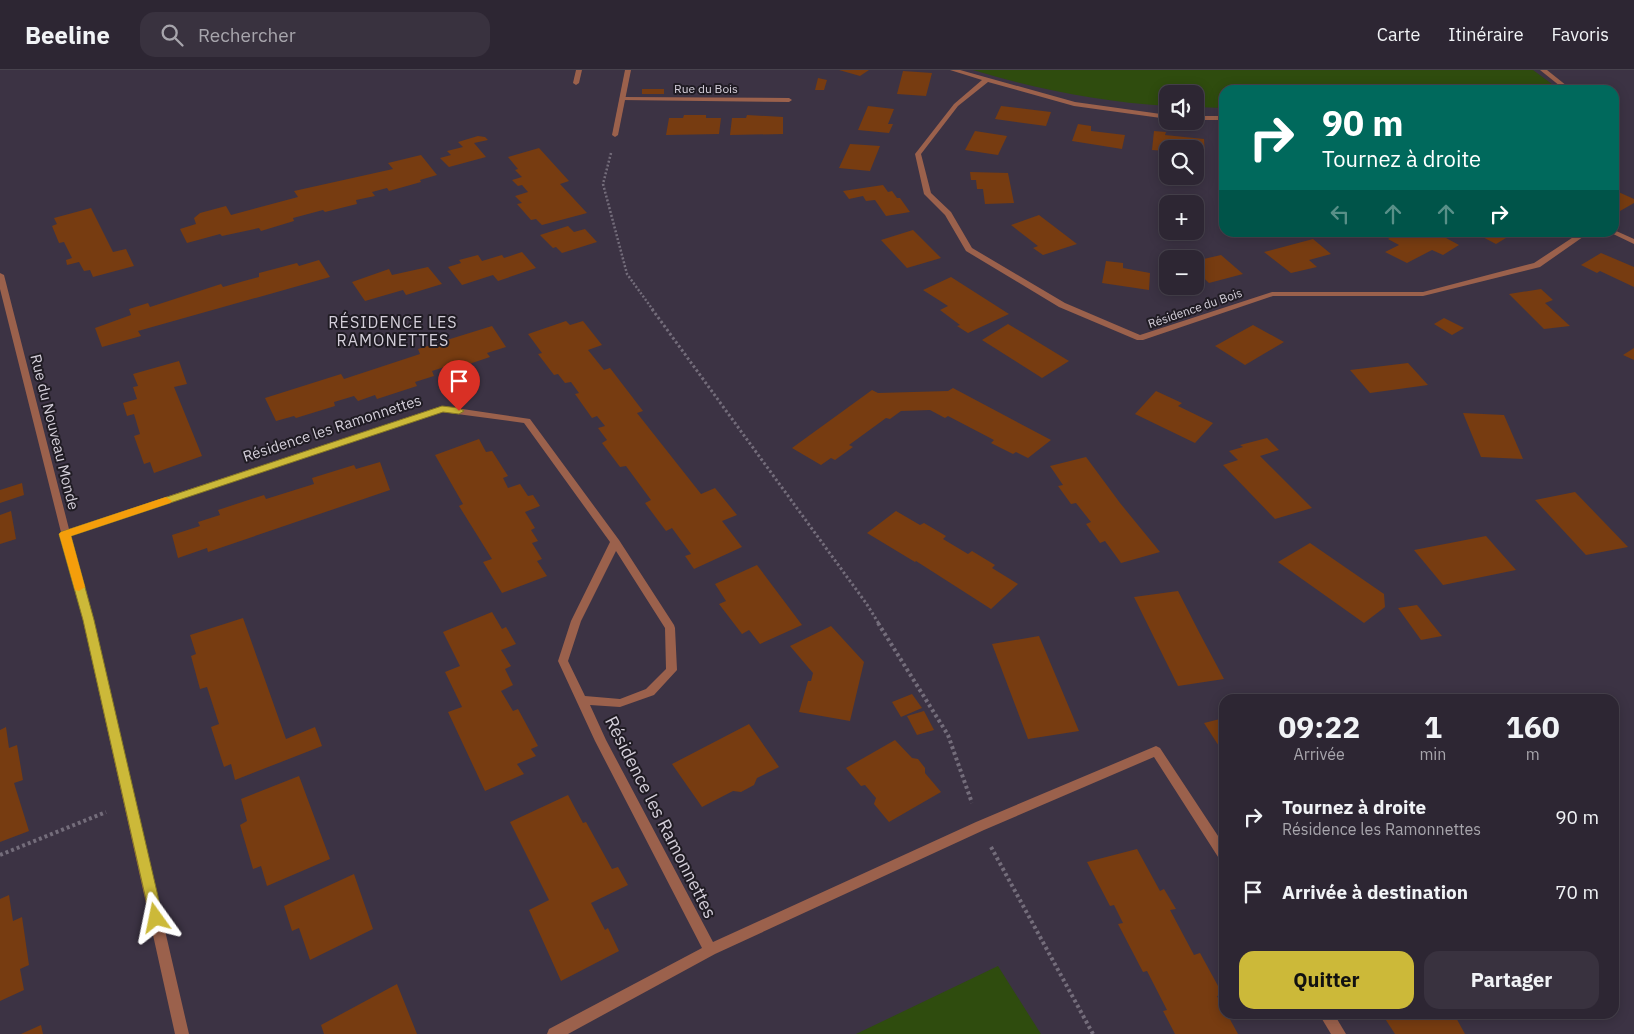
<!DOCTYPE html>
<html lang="fr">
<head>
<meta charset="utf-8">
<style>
	:root { --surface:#2d2633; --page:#39323f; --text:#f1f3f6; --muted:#a7a5ac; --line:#48434e; --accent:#ccb939 }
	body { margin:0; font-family:"IBM Plex Sans",sans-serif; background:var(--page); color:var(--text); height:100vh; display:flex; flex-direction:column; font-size:19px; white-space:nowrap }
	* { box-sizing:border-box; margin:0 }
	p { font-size:16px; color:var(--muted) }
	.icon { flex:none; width:28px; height:28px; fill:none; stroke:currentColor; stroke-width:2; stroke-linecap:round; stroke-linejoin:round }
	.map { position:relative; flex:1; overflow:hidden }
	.side { position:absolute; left:1219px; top:624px; width:400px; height:325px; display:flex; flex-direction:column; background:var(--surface); border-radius:15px; box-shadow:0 2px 12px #0003,0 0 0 1px var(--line) }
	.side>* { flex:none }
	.banner { position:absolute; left:1219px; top:15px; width:400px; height:152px; border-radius:15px; box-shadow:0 2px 12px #0003,0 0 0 1px var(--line); background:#00695c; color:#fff; overflow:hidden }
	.buttons { position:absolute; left:1159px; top:15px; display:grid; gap:10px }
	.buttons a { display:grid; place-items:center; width:45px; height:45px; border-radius:10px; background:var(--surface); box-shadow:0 2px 12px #0003,0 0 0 1px var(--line); font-size:25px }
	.pin { position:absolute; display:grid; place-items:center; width:42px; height:42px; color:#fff; margin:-51px -21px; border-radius:50% 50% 50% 0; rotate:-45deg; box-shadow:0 0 5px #0007 }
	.pin .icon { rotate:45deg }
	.me { position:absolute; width:55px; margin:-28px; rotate:348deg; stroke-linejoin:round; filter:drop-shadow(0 0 4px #0008) }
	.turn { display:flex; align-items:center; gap:18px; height:105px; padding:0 20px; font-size:22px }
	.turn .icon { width:65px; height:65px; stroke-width:2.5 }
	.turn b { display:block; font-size:35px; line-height:42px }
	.lanes { display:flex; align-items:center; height:48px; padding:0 20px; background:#0003; justify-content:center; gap:25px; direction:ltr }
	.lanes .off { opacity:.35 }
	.eta { display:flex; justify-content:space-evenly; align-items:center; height:85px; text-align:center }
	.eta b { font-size:30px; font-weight:700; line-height:35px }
	.cta { display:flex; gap:10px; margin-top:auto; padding:10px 20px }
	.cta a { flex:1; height:58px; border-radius:15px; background:var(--accent); color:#111; font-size:20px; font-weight:700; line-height:58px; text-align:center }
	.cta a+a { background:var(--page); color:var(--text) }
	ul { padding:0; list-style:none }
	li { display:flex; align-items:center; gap:15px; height:75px; padding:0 20px }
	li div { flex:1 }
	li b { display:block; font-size:19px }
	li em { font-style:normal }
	header { display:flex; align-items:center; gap:30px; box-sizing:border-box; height:70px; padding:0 25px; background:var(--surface); border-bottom:1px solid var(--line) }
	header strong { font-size:24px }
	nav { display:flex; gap:28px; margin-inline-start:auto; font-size:18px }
	.search { width:350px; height:45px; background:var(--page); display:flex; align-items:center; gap:12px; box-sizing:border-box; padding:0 18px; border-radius:15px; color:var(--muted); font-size:19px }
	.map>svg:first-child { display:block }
</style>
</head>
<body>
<header>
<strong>Beeline</strong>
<div class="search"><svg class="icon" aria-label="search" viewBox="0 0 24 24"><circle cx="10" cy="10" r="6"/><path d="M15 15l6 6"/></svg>Rechercher</div>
<nav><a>Carte</a><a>Itinéraire</a><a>Favoris</a></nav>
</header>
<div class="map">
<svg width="1634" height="964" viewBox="0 0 1634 964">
	<rect width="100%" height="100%" fill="#3c3344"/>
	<g fill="#2f4c0e">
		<path d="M973 0H1533L1560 20H1224V38L1195 37V24H1168L1167 36C1102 32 1035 19 973 0Z"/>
		<path d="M998 896 1041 964H856Z"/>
	</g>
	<g fill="#773c11">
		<path d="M839 0H869L860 6Z"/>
		<path d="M903 1 932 3 926 26 897 24Z"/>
		<path d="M818 8 827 10 824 20H815Z"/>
		<rect x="642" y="19" width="22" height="5"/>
		<path d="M868 36 894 39 888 54H893L889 63 858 60Z"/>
		<path d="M1001 36 1051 42 1046 56 995 49Z"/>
		<path d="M684 45H706V48H721L719 64 666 65 669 48H683Z"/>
		<path d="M747 45 783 47V64L730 65 732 48H746Z"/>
		<path d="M1078 54 1091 56V61L1125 65 1122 79 1072 71Z"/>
		<path d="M975 61 1007 66 998 85 965 80Z"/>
		<path d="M1154 61 1166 62 1165 65 1204 69 1205 85 1195 84V79H1168V81L1152 80Z"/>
		<path d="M478 66 485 67 488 70 474 73 486 87 449 97 440 88 451 85 447 81 463 77 458 72Z"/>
		<path d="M850 74 880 76 870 101 839 98Z"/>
		<path d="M539 78 569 111 560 114 587 143 542 155 536 149 531 150 517 134 522 133 515 126 528 122 522 115 518 116 512 110 522 107 515 100 518 99 508 87Z"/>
		<path d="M421 85 437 105 420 110 421 112 389 121 387 118 372 122 375 126 356 130 357 134 325 142 323 140 293 148 294 151 261 161 259 158 222 166 220 164 187 173 180 159 196 154 194 148 200 143 226 136 231 145 298 127 294 121 393 99 388 93Z"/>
		<path d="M970 102 1008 103 1014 133 985 134 983 119H977L976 110H971Z"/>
		<path d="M883 115 888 122 892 121 897 128H900L910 142 886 146 875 130 866 131 863 126 849 129 843 121Z"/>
		<path d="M1614 120 1634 129V133L1620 141 1614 138Z"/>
		<path d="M91 138 113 182 126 179 134 196 93 207 90 200 84 201 79 192 67 195 66 190 72 188 64 172 59 173 52 156 57 154 54 148Z"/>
		<path d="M1039 145 1077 174 1043 185 1033 178 1038 176 1011 155Z"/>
		<path d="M568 156 574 162 585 159 597 172 562 183 556 177 553 178 540 165Z"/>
		<path d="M913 160 941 188 907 198 881 170Z"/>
		<path d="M1400 162H1408L1415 166 1420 162H1435L1459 175 1443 185 1432 180 1407 193 1385 182 1399 175 1388 169Z"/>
		<path d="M1473 162H1516L1496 174Z"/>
		<path d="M1313 169 1331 184 1309 190 1317 197 1291 203 1264 182Z"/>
		<path d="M522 182 536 198 498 211 493 205 462 215 448 197 461 193 459 190 478 185 482 191 502 185 504 188Z"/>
		<path d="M1601 183 1634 197V217L1600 201 1597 203 1581 195Z"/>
		<path d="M1221 185 1243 204 1209 213 1195 200V191Z"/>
		<path d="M319 190 330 207 138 261 141 266 102 277 95 258 131 245 129 239 148 233 150 237 221 214 223 217 244 211 259 207V203L297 193 299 196Z"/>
		<path d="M1106 191 1123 193V198L1150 203 1149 220 1102 213Z"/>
		<path d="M428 197 442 214 406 225 403 220 365 231 352 212 389 199 392 205Z"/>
		<path d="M951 207 1009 244 968 263 957 256 960 255 940 240 948 236 923 220Z"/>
		<path d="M1541 219 1553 230 1545 233 1570 256 1544 259 1509 224Z"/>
		<path d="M1444 248 1464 258 1452 265 1434 254Z"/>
		<path d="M566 251 570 255 583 251 602 275 588 280 604 300 610 298 643 341 637 343 701 424 715 418 737 445 722 451 742 477 694 499 685 486 691 484 672 458 666 461 645 433 651 430 626 396 620 397 602 373 607 370 598 358 605 356 597 346 592 348 575 324 579 323 571 312 565 313 558 304 554 305 538 284 542 283 528 264Z"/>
		<path d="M1008 254 1069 291 1042 308 982 270Z"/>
		<path d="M1253 255 1284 272 1245 295 1215 276Z"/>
		<path d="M492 256 506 277 487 283 490 287 454 299 451 295 432 301 434 306 415 312 417 316 377 329 375 325 358 331 354 326 334 332 335 336 296 348 294 346 276 351 265 328 341 304 344 309 420 284 418 279Z"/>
		<path d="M1634 278V290L1623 285Z"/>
		<path d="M179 291 187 314 174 317 202 386 154 403 150 392 144 394 134 366 140 364 134 344 127 346 123 333 137 329 133 317 138 316 133 304Z"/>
		<path d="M1408 293 1428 315 1370 323 1350 300Z"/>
		<path d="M953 318 1051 370 1028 388 1016 382 1013 384 991 373 994 370 948 346 945 348 930 340 901 341 890 349 886 348 849 375 853 377 835 390 831 388 821 395 792 378 872 320 878 323 948 321Z"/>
		<path d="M1156 321 1182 333 1178 336 1213 353 1195 373 1135 344Z"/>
		<path d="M1463 343 1504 345 1523 389 1481 387Z"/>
		<path d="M1267 368 1279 380 1260 386 1312 438 1275 449 1223 395 1238 390 1229 381 1243 377 1240 375Z"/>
		<path d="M479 369 486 382 492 381 508 406 503 408 508 418 520 414 528 426 533 425 540 436 525 442 535 458 531 460 538 471 532 473 542 489 537 491 547 506 502 523 483 492 492 489 459 436 463 434 435 385Z"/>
		<path d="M1086 387 1120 433 1160 482 1121 493 1105 471 1100 473 1086 454 1091 452 1076 433 1071 434 1058 416 1063 415 1050 396Z"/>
		<path d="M380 392 390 420 208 482 207 478 178 488 172 465 200 456 198 452 220 445 218 440 264 425 266 429 314 414 312 408 354 395 356 399Z"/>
		<path d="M22 413 24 425 0 433V420Z"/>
		<path d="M1575 422 1628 477 1586 485 1535 430Z"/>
		<path d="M11 441 16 469 0 474V445Z"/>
		<path d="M896 441 920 455 924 453 946 466 943 469 968 484 972 481 995 495 992 498 1018 514 991 539 916 491 915 492 867 463Z"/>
		<path d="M1486 466 1516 500 1443 515 1414 480Z"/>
		<path d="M1310 473 1384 524 1385 537 1364 553 1278 492Z"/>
		<path d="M757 495 802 555 760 574 749 560 742 564 719 534 726 531 715 514Z"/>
		<path d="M1178 521 1200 564 1224 609 1178 616 1134 527Z"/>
		<path d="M1417 535 1442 566 1421 570 1398 538Z"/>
		<path d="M492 542 502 559 506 557 516 574 501 580 511 596 505 599 513 615 501 621 513 641 518 639 538 676 531 679 536 686 517 694 524 704 485 721 448 642 462 637 445 602 460 596 443 562Z"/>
		<path d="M243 548 286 669 315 657 322 676 235 710 231 694 224 697 211 657 219 654 207 617 200 619 191 586 196 584 190 565Z"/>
		<path d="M831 556 864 592 850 651 799 642 808 611H811L813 603 790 576Z"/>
		<path d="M1039 566 1079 661 1028 669 992 574Z"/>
		<path d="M912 624 922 638 901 647 892 632Z"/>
		<path d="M924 641 934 660 917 665 907 646Z"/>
		<path d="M1224 648V684L1204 653Z"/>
		<path d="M749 654 779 697 757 708 754 715 741 722 733 721 702 737 672 694Z"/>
		<path d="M6 657 9 678 17 675 23 710 14 713 29 761 0 772V660Z"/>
		<path d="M895 670 912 688 918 689 925 698V703L941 722 889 752 874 734 876 728 865 715 861 716 846 698Z"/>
		<path d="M299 706 330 789 267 816 261 796 253 799 240 755 247 751 241 729Z"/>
		<path d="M568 725 583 753 586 752 612 799 618 797 628 815 591 833 605 860 608 858 619 881 561 911 529 840 549 830 510 752Z"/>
		<path d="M1137 779 1160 821 1164 819 1176 839 1170 840 1194 885 1200 883 1223 925 1217 926 1224 939V944H1227L1238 964H1175L1163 941 1167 940 1147 901 1143 902 1118 854 1123 853 1114 835 1110 836 1087 792Z"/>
		<path d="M354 804 373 859 310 890 299 858 292 861 284 836Z"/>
		<path d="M9 825 13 851 22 847 29 895 20 899 24 920 0 931V829Z"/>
		<path d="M397 914 417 964H324L321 955Z"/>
		<path d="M1382 944H1454L1465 964H1395Z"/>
		<path d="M41 955 43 964H21Z"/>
	</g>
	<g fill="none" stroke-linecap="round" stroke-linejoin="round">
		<path stroke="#746d7b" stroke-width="2.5" stroke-dasharray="2 2" stroke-linecap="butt" d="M611 83 603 114 627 204 653 240"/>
		<path stroke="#746d7b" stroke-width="3" stroke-dasharray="2.5 2.5" stroke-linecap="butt" d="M652 239 866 533 879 554"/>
		<g stroke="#746d7b" stroke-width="4" stroke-dasharray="3 3" stroke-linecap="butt">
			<path d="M878 553 948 665 972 733"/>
			<path d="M991 777 1093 964"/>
			<path d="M0 785 106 742"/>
		</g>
		<g fill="#9b614c" fill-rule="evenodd">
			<path d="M576 0H582L579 13 576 15 573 13Z"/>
			<path d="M1540 0H1547L1572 20H1565Z"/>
			<path d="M623 27 789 28 792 30 789 32 621 30V28Z"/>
		</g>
		<g fill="#9b614c" fill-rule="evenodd">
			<path d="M625 0H631L618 65 615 67 612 65Z"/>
			<path d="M950 0H960L1075 32 1168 45V49L1074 36 988 12 958 36 921 84 931 123 951 142 972 178 1065 233 1140 265 1272 222H1423L1534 193 1581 162H1590L1540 197 1423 226H1273L1143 270H1137L1059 237 966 181 945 145 924 124 915 84 954 34 982 10Z"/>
			<rect x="1195" y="46" width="29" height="4"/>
			<path d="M1614 160 1634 169V174L1609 162H1614Z"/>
			<path d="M0 203 4 205 69 459 442 336 530 349 619 470 674 555 675 558 677 600 654 625 620 637 590 635 606 670 713 872 976 752 1156 676 1160 678 1224 775V791L1220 790 1154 687 984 760 715 884 568 964H547L549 959 702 878 595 671 558 591 571 551 610 472 524 353 442 342 70 466 93 550 189 964H175L83 550 0 219ZM616 481 665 558 666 599 646 619 620 629 585 626 568 591 581 551Z"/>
			<path d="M1319 944H1334L1346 964H1331Z"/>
		</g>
	</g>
	<path fill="#ccb939" stroke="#857825" d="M442 336 459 338 464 341 459 344 443 342 71 466 94 550 163 848 161 852 156 854 151 852 83 550 59 464 61 462Z"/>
	<path fill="#f59e0b" d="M166 427 172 431 170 433 71 466 85 517 79 521 75 520 59 464 61 462Z"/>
	<g text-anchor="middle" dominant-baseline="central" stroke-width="4" stroke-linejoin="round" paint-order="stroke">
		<g font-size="12" fill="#d4cfda" stroke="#201c24">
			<text x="706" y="18">Rue du Bois</text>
			<text transform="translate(1195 238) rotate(-19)">Résidence du Bois</text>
		</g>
		<g font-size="15" fill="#d4cfda" stroke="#201c24">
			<text transform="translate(332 358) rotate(-18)">Résidence les Ramonnettes</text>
			<text transform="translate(55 362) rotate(76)">Rue du Nouveau Monde</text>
		</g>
		<g font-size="16" letter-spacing="1" fill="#d4cfda" stroke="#201c24">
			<text x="393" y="252">RÉSIDENCE LES<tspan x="393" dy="18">RAMONETTES</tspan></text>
		</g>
		<g font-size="18" fill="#d4cfda" stroke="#201c24">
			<text transform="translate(661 747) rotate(63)">Résidence les Ramonnettes</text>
		</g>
	</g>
</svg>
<div class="buttons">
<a><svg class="icon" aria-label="sound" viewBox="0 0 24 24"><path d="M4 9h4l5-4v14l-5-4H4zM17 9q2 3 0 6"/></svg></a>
<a><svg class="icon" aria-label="search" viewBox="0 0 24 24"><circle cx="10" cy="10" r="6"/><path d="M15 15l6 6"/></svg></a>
<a>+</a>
<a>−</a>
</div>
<div class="pin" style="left:459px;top:341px;background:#d93025"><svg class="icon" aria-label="arrive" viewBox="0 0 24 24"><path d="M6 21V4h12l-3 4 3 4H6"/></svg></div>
<svg class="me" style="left:156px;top:848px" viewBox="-20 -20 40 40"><path d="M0-17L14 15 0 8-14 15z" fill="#ccb939" stroke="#fff" stroke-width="4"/></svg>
<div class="banner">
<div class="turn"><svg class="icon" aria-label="right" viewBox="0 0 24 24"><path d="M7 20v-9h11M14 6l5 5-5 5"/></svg><div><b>90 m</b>Tournez à droite</div></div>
<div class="lanes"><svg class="icon off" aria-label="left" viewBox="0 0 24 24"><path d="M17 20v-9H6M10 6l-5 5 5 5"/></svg><svg class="icon off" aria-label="ahead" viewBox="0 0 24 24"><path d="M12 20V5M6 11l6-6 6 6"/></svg><svg class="icon off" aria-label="ahead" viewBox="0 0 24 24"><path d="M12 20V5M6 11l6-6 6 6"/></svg><svg class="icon" aria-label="right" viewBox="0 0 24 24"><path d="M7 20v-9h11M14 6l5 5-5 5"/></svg></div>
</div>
<section class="side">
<div class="eta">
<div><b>09:22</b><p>Arrivée</p></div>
<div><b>1</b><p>min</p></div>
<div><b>160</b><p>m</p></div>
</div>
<ul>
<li><svg class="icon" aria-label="right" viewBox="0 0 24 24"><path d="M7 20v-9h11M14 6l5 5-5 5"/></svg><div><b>Tournez à droite</b><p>Résidence les Ramonnettes</p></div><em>90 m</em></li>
<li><svg class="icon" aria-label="arrive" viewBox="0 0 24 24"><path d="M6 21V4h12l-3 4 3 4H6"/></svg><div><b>Arrivée à destination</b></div><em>70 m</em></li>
</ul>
<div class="cta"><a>Quitter</a><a>Partager</a></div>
</section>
</div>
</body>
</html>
